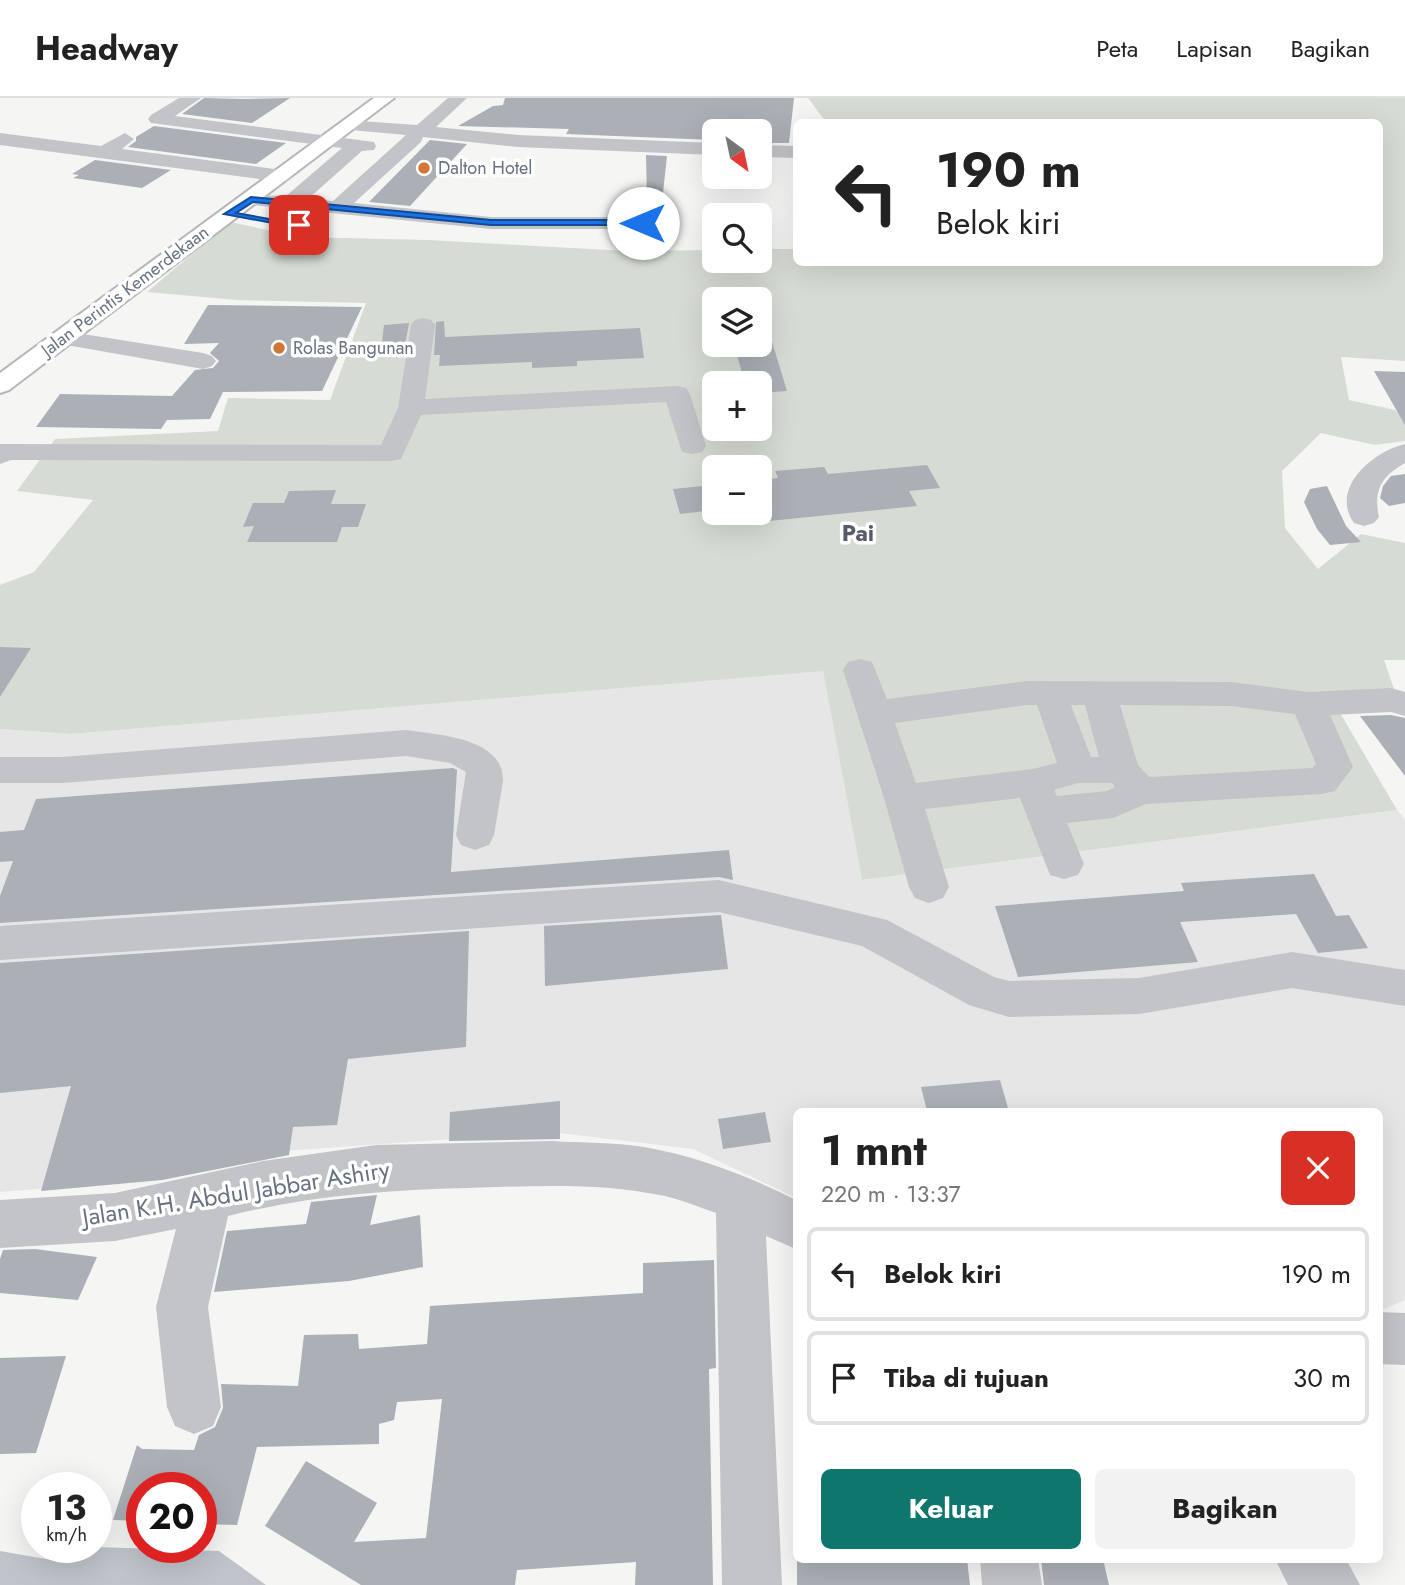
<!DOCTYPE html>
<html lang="id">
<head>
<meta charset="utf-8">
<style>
	:root { --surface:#fff; --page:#f2f2f2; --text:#222; --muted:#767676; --line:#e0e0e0; --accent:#0f766e }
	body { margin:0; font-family:Jost,sans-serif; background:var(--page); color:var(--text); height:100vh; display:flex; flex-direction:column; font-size:26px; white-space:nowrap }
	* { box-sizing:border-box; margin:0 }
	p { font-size:23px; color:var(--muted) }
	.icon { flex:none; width:38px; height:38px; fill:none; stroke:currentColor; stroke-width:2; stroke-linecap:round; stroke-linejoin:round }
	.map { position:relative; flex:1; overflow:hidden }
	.panel { position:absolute; left:793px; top:1010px; width:590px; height:455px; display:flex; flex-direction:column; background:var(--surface); border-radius:10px; box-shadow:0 7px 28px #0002 }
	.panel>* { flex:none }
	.hud { position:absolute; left:793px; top:21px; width:590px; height:147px; border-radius:10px; box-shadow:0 7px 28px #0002; background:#fff; color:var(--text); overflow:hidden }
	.needle { width:46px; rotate:147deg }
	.controls { position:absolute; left:702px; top:21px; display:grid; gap:14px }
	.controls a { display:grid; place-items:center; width:70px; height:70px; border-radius:10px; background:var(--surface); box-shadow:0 7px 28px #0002; font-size:35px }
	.speed { position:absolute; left:21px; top:1374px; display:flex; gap:14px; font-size:35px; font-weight:700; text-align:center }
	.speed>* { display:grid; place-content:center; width:91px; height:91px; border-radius:50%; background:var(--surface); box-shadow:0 7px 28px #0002; line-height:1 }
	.speed small { font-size:18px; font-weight:400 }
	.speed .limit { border:10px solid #d22; background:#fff; color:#111 }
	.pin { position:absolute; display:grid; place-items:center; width:60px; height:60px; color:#fff; margin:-30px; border-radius:14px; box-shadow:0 4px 10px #0006 }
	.me { position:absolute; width:77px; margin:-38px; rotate:270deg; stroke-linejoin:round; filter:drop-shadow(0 0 5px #0008) }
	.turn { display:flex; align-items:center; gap:24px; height:147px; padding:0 28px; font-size:32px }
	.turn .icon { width:91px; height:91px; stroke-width:2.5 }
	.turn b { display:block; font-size:49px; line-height:60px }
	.round { display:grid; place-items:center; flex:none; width:74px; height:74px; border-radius:10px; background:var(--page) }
	.overview { display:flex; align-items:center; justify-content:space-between; height:119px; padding:0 28px }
	h1 { font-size:42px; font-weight:700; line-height:52px }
	.cta { display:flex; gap:14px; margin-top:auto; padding:14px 28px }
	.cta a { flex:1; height:80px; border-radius:10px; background:var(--accent); color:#fff; font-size:28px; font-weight:700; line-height:80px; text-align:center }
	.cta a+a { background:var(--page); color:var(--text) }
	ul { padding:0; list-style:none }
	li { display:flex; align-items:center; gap:21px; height:94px; margin:0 14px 10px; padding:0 14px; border:4px solid var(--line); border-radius:10px }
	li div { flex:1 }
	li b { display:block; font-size:26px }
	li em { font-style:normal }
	header { display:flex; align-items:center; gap:42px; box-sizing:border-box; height:98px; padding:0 35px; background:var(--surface); border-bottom:2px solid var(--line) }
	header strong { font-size:33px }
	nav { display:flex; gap:38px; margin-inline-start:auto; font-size:24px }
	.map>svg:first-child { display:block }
</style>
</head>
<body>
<header>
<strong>Headway</strong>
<nav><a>Peta</a><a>Lapisan</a><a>Bagikan</a></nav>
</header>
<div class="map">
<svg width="1405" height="1487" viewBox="0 0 1405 1487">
	<rect width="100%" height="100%" fill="#f5f6f3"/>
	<path fill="#e6e6e6" d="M823 572 862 782 1397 712 1405 721V1202L1379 1213V1013H796V1100L693 1051 551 1034 183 1060 125 1084 0 1094V631L71 636Z"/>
	<path fill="#d6dcd4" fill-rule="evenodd" d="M808 0H1405V263L1341 259 1349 302 1395 312 1405 322V343L1375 347 1321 335 1282 373 1285 430 1318 471 1361 436 1405 445V562H1384L1396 597 1336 608 1397 712 862 782 823 573 71 636 0 631V487L34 474 93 402 17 393 55 341 218 333 228 300 330 302 366 205 237 202 147 194 230 124 300 139 428 142 628 153 714 152V163H760V151H796V164H1379V24H826ZM714 201H760V247H714ZM714 285H760V331H714ZM714 369H760V415H714Z"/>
	<path fill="#bec4ca" d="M95 1449 219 1453 266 1487H0V1453L69 1465Z"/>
	<g fill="#abafb6">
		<path d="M204 0 244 1 290 0 252 25 182 16Z"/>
		<path d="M505 0H794L789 45H760V33H714V42L566 36 569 31 458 28 493 8 503 7Z"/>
		<path d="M154 28 286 45 256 66 128 49 136 43V39Z"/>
		<path d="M430 42 467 46 410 108 369 104Z"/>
		<path d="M646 57 667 58 662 104 647 103Z"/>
		<path d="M95 62 171 72 142 90 73 80 79 77 72 76Z"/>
		<path d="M208 207 362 209 322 293 223 294 210 321 167 322 161 331 36 329 60 296 172 298 195 272 213 270 219 263 210 255 219 245 184 246Z"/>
		<path d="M765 222 773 247 787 293 760 295V285H745L734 247H760V223Z"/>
		<path d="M444 223 445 239 640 230 644 260 577 263V268L532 270V264L439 268 440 257H434L436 224Z"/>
		<path d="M409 225 403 259 380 260 384 227Z"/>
		<path d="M1374 273 1405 274V327Z"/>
		<path d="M927 367 940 390 909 393 917 408 760 424V382L778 380 775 373 824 369 828 376Z"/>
		<path d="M1405 376V405L1389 408 1380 400 1383 388 1391 378Z"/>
		<path d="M714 387V412L680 416 673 391Z"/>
		<path d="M1327 388 1346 428 1361 444 1330 447 1317 431 1304 404 1310 391Z"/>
		<path d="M336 392 331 406H366L358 429H342L337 444H247L254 428 243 429 253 405H284L289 393Z"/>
		<path d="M0 549 31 550 0 599Z"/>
		<path d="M1391 617 1405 620V678L1360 618Z"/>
		<path d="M453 670 457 672 451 774 729 752 733 782 719 779 0 825V798L13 763 0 764V734L24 732 36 701Z"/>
		<path d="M1314 776 1336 818 1349 817 1368 850 1318 855 1296 816 1180 824 1198 864 1018 879 995 808 1184 793 1181 785Z"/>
		<path d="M721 817 728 871 545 888 544 828Z"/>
		<path d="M469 833 466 949 348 961 337 1027 293 1029 289 1057 162 1082 41 1093 71 988 0 995V865Z"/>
		<path d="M1000 982 1008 1010 927 1013 921 989Z"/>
		<path d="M560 1003V1041L449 1043 450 1014Z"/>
		<path d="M765 1014 771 1044 723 1051 718 1021Z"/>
		<path d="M377 1097 370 1127 420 1117 423 1169 349 1183 214 1194 227 1133 306 1126 311 1104Z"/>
		<path d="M35 1151 97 1159 78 1202 0 1195V1161L3 1152Z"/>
		<path d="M714 1162 716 1270 709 1271 713 1487H635L636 1464 517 1472 515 1487H361L265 1428 306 1363 377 1405 354 1444 426 1440 442 1301 397 1304 394 1322 379 1326V1346L257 1349 237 1427 201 1426V1390H142V1423L113 1422 137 1347 142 1351 194 1352 199 1337 215 1329 223 1310 221 1286 298 1288 304 1237 358 1236 359 1251 427 1246 430 1208 643 1195V1165Z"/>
		<path d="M66 1258 36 1355 0 1356V1260Z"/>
		<path d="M797 1461H967L970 1487H797Z"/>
		<path d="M1041 1461H1103L1109 1487H1044Z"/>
	</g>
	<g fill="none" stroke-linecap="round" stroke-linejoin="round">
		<defs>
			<path id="highway" d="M374 0H394L9 292 0 295V275Z"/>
		</defs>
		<use href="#highway" stroke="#b4b6ba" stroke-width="4"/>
		<g fill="#c2c4c8" fill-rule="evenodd">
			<path d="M179 0H201L175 18 374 44 376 48 374 52 362 53 308 101 333 103 406 37 351 32 345 30 342 26 345 22 417 27 448 0H467L436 29 518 37 714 45V57L518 49 423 39 421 44 354 105 491 119H632L635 115H649L654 125 650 129 643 131H491L251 107 244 105 241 101 244 97 286 98 342 50 151 25 148 21 151 17Z"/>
			<path d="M0 35 101 48 125 35 134 41 122 51 282 72 289 74 292 78 289 82 282 84 0 47Z"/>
			<path d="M760 47 796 48V60L760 59Z"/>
			<path d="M423 220 431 222 435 227 425 301 677 288 686 290 690 296 706 348 702 354 692 356 682 354 666 304 421 317 401 361 391 363 11 362 0 366V346H3L381 347 398 310 411 227 415 222Z"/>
			<path d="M64 233 203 255 212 258 216 263 212 268 203 271 55 245 52 240 55 235Z"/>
			<path d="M1405 346V365C1382 378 1373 392 1379 419L1374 425 1364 428 1354 425C1329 390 1374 353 1405 346Z"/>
			<path d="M860 561 872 564 887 601 1027 583 1231 584 1308 594 1391 590 1405 594V618L1391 614 1330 617 1353 669 1335 693 1322 696 1146 706 1113 720 1067 725 1084 766 1078 777 1064 781 1050 777 1020 700 925 711 949 789 943 800 929 805 915 800 909 789 884 700 843 572 848 564ZM1027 607H1037L1057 665 1033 671 916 685 895 625ZM1071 607H1085L1099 659H1091ZM1120 607 1231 608 1295 616 1316 666 1312 670 1149 679 1138 667ZM1078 685H1112L1115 689 1107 693 1057 698 1054 692Z"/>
			<path d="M406 632C437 637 504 639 503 683L494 737 489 747 475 752 461 747 456 737 466 674 450 665 406 658 62 685H0V659H62Z"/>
			<path d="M719 782 887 822 994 879 1009 883 1139 880 1292 854 1405 872V908L1292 890 1139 916 1009 919 969 907 862 848 719 814 0 862V828Z"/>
			<path d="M552 1043C582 1045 614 1044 644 1049 697 1058 748 1078 796 1102V1151L766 1138 782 1487H722L716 1115C699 1109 682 1102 665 1098 601 1084 532 1088 467 1090 386 1092 307 1098 228 1118L208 1209 221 1309 213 1328 194 1336 175 1328 167 1309 156 1209 176 1131 115 1143 0 1150V1102L115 1095 263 1063 376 1047Z"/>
			<path d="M1379 1214 1405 1215V1267L1379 1266Z"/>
			<path d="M980 1461H1038L1042 1487H982Z"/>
			<path d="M1275 1461H1346L1360 1487H1288Z"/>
		</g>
		<use href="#highway" fill="#fff" fill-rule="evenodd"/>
	</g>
	<path fill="#1a73e8" stroke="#114b97" stroke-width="2" d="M251 99 491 122H643L647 125 643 127H491L253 104 236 115 303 127 299 130 224 116Z"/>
	<g fill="#d27637" stroke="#fff" stroke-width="2.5">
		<circle cx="424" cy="70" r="7"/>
		<circle cx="279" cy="250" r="7"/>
	</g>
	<g text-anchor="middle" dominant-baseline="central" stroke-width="7" stroke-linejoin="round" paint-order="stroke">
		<g font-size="18" fill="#687181" stroke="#fff" text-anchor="start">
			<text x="438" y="70">Dalton Hotel</text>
			<text x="293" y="250">Rolas Bangunan</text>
		</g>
		<g font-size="18" fill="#687181" stroke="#fff">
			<text transform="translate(125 193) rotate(-37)">Jalan Perintis Kemerdekaan</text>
		</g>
		<g font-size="23" font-weight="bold" fill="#555c67" stroke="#fff">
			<text x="858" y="435">Pai</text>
		</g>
		<g font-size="24" fill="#687181" stroke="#fff">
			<text transform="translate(236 1095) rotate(-9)">Jalan K.H. Abdul Jabbar Ashiry</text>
		</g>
	</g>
</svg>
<div class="controls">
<a><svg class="needle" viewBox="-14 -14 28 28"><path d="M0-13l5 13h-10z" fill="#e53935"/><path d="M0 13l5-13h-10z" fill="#767676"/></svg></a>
<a><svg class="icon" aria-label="search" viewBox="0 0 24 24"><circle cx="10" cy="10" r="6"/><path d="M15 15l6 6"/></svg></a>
<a><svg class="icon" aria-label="layers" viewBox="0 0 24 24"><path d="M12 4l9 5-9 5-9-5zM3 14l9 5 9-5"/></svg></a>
<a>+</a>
<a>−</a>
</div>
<div class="speed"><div>13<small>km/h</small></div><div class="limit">20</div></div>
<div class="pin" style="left:299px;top:127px;background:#d93025"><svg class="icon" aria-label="arrive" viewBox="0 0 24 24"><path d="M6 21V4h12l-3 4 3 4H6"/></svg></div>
<svg class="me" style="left:643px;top:125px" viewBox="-20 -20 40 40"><circle r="19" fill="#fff"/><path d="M0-13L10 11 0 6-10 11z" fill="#1a73e8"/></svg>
<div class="hud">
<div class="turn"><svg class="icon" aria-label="left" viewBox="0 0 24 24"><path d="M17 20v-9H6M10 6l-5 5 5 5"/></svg><div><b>190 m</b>Belok kiri</div></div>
</div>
<section class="panel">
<div class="overview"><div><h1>1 mnt</h1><p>220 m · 13:37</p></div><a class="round" style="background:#d93025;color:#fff"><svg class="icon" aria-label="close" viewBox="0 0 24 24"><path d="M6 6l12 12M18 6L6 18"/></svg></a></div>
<ul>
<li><svg class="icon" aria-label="left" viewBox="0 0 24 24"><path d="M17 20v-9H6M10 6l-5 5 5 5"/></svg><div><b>Belok kiri</b></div><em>190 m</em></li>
<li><svg class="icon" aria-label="arrive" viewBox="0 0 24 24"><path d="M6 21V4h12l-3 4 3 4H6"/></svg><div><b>Tiba di tujuan</b></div><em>30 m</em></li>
</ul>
<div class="cta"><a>Keluar</a><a>Bagikan</a></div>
</section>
</div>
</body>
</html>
